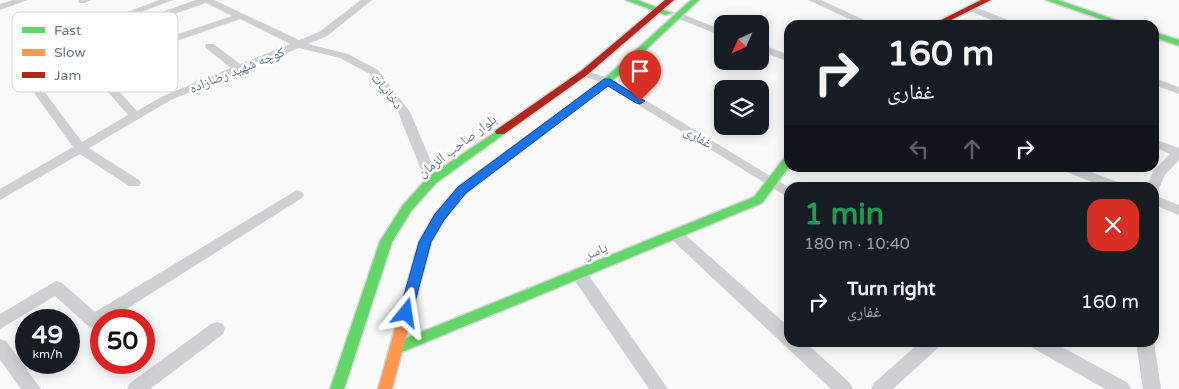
<!DOCTYPE html>
<html lang="en">
<head>
<meta charset="utf-8">
<style>
	:root { --surface:#171b24; --page:#20242c; --text:#f1f3f6; --muted:#9ea1a6 }
	body { margin:0; font-family:"Varela Round","Noto Naskh Arabic",sans-serif; background:var(--page); color:var(--text); height:100vh; display:flex; flex-direction:column; font-size:19px; white-space:nowrap }
	* { box-sizing:border-box; margin:0 }
	p { font-size:16px; color:var(--muted) }
	.icon { flex:none; width:28px; height:28px; fill:none; stroke:currentColor; stroke-width:2; stroke-linecap:round; stroke-linejoin:round }
	.map { position:relative; flex:1; overflow:hidden }
	.panel { position:absolute; left:784px; top:182px; width:375px; height:165px; display:flex; flex-direction:column; background:var(--surface); border-radius:15px; box-shadow:0 2px 12px #0003 }
	.panel>* { flex:none }
	.hud { position:absolute; left:784px; top:20px; width:375px; height:152px; border-radius:15px; box-shadow:0 2px 12px #0003; background:#171b24; color:var(--text); overflow:hidden }
	.needle { width:32px; rotate:225deg }
	.tools { position:absolute; left:714px; top:15px; display:grid; gap:10px }
	.tools a { display:grid; place-items:center; width:55px; height:55px; border-radius:10px; background:var(--surface); box-shadow:0 2px 12px #0003; font-size:25px }
	.speed { position:absolute; left:15px; top:309px; display:flex; gap:10px; font-size:25px; font-weight:700; text-align:center }
	.speed>* { display:grid; place-content:center; width:65px; height:65px; border-radius:50%; background:var(--surface); box-shadow:0 2px 12px #0003; line-height:1 }
	.speed small { font-size:12px; font-weight:400 }
	.speed .limit { border:8px solid #d22; background:#fff; color:#111 }
	.pin { position:absolute; display:grid; place-items:center; width:42px; height:42px; color:#fff; margin:-51px -21px; border-radius:50% 50% 50% 0; rotate:-45deg; box-shadow:0 0 5px #0007 }
	.pin .icon { rotate:45deg }
	.me { position:absolute; width:55px; margin:-28px; rotate:15deg; stroke-linejoin:round; filter:drop-shadow(0 0 4px #0008) }
	.turn { display:flex; align-items:center; gap:18px; height:105px; padding:0 20px; font-size:22px }
	.turn .icon { width:65px; height:65px; stroke-width:2.5 }
	.turn b { display:block; font-size:35px; line-height:42px }
	.lanes { display:flex; align-items:center; height:48px; padding:0 20px; background:#0003; justify-content:center; gap:25px; direction:ltr }
	.lanes .off { opacity:.35 }
	.round { display:grid; place-items:center; flex:none; width:52px; height:52px; border-radius:15px; background:var(--page) }
	.head { display:flex; align-items:center; justify-content:space-between; height:85px; padding:0 20px }
	h1 { font-size:30px; font-weight:700; line-height:38px; color:#1e9e55 }
	ul { padding:0; list-style:none }
	li { display:flex; align-items:center; gap:15px; height:70px; padding:0 20px }
	li div { flex:1 }
	li b { display:block; font-size:19px }
	li em { font-style:normal }
	.map>svg:first-child { display:block }
</style>
</head>
<body>
<div class="map">
<svg width="1179" height="389" viewBox="0 0 1179 389">
	<rect width="100%" height="100%" fill="#f9f9f9"/>
	<g fill="none" stroke-linecap="round" stroke-linejoin="round">
		<defs>
			<g id="fast">
				<path d="M626 0H637L672 13 665 15Z"/>
				<path d="M691 0H699L610 83 578 107H572V103L604 79Z"/>
				<path d="M1046 0H1058L1130 25H1118Z"/>
				<path d="M1154 32 1179 40V46L1154 37Z"/>
				<path d="M500 129 504 130 505 132 504 134 436 183 411 211 392 242 344 389H330L380 241 403 205 428 177Z"/>
				<path d="M789 156V167L762 203 402 352 397 354 392 352 390 348 392 344 754 197 785 157Z"/>
			</g>
			<path id="slow" d="M575 102 578 103V107L466 193 444 219 431 242 392 389H378L419 242 435 214 458 187Z"/>
			<g id="jam">
				<path d="M665 0H674L587 75 504 134H496L495 132 496 130 581 71Z"/>
				<path d="M981 0H991L941 25H931Z"/>
			</g>
		</defs>
		<use href="#fast" stroke="#d5d6d7" stroke-width="3"/>
		<use href="#slow" stroke="#d5d6d7" stroke-width="3"/>
		<use href="#jam" stroke="#d5d6d7" stroke-width="3"/>
		<g fill="#cecfd0" fill-rule="evenodd">
			<path d="M13 0H28L0 10V4Z"/>
			<path d="M78 0H91L85 3H79Z"/>
			<path d="M159 0H173L120 20 117 21 112 18Z"/>
			<path d="M196 0H214L299 40 319 32 361 0H372L327 36 308 44 348 54 378 70 410 112 439 180 437 183H427L425 180 398 112 370 74 340 58 299 48 171 100 89 148 139 180 141 183 139 186H129L80 154 0 200V189L73 147 19 72 20 70H28L82 142 128 115 101 84 99 82 101 80H109L137 111 163 96 231 68 206 48 205 46 206 44H214L240 64 290 44 240 19 171 43H163V39L232 16 206 3 54 56H46L45 54 46 52Z"/>
			<path d="M808 0H821L875 25H862Z"/>
			<path d="M970 5 1016 23 1018 25H1004L967 10 965 8Z"/>
			<path d="M677 12 722 30V36L674 17V13Z"/>
			<path d="M760 44 789 55V62L760 51Z"/>
			<path d="M584 70 611 79 790 188 789 198 603 83 580 75 579 73 580 71Z"/>
			<path d="M1154 78 1179 87V94L1154 85Z"/>
			<path d="M1154 139 1179 148V160L1165 175 1158 191 1154 192V188H1146L1154 170 1170 154 1154 147Z"/>
			<path d="M1062 168H1080L1126 185 1127 188H1107L1064 171Z"/>
			<path d="M297 190 302 192 304 195 302 198 109 320H101L100 326 94 328 88 326 55 296 0 329V314L56 281 62 283 95 312Z"/>
			<path d="M1154 195 1179 205V215L1154 205Z"/>
			<path d="M676 230 681 231 789 327V342H805L850 383 853 389H831L671 239 669 235 671 231Z"/>
			<path d="M579 268 585 270 668 389H649L573 278 571 274 573 270Z"/>
			<path d="M217 322 223 324 225 329 223 334 150 389H127L130 383 211 324Z"/>
			<path d="M0 339 6 341 41 389H21L0 360Z"/>
			<path d="M920 342H941L939 347 893 389H871L874 383Z"/>
			<path d="M1029 342H1053L1128 383 1131 389H1105L1031 347Z"/>
			<path d="M1136 342H1154L1161 389H1143Z"/>
		</g>
		<use href="#fast" fill="#63d668" fill-rule="evenodd"/>
		<use href="#slow" fill="#ff974d" fill-rule="evenodd"/>
		<use href="#jam" fill="#b3261e" fill-rule="evenodd"/>
	</g>
	<path fill="#1a73e8" stroke="#114b97" d="M604 79H610L645 101 640 104 636 103 608 86 466 193 444 220 431 242 411 317 406 318 401 317 399 313 419 242 435 214 458 187Z"/>
	<g text-anchor="middle" dominant-baseline="central" stroke-width="5" stroke-linejoin="round" paint-order="stroke">
		<g font-size="14" fill="#657683" stroke="#fff">
			<text transform="translate(237 70) rotate(-22)">کوچه شهید رضازاده</text>
			<text transform="translate(387 91) rotate(51)">دخانیات</text>
			<text transform="translate(698 137) rotate(31)">غفاری</text>
			<text transform="translate(457 146) rotate(-37)">بلوار صاحب الزمان</text>
			<text transform="translate(596 251) rotate(-22)">یاسر</text>
		</g>
	</g>
	<rect x="12" y="12" width="166" height="80" rx="8" fill="#fff" stroke="#d1d6da" stroke-width="1"/>
	<rect x="22" y="27" width="23" height="6" fill="#63d668"/>
	<rect x="22" y="49" width="23" height="7" fill="#ff974d"/>
	<rect x="22" y="72" width="23" height="6" fill="#b3261e"/>
	<g font-size="14" fill="#657683">
		<text x="54" y="35">Fast</text>
		<text x="54" y="57">Slow</text>
		<text x="54" y="80">Jam</text>
	</g>
</svg>
<div class="tools">
<a><svg class="needle" viewBox="-14 -14 28 28"><path d="M0-13l5 13h-10z" fill="#e53935"/><path d="M0 13l5-13h-10z" fill="#9ea1a6"/></svg></a>
<a><svg class="icon" aria-label="layers" viewBox="0 0 24 24"><path d="M12 4l9 5-9 5-9-5zM3 14l9 5 9-5"/></svg></a>
</div>
<div class="speed"><div>49<small>km/h</small></div><div class="limit">50</div></div>
<div class="pin" style="left:640px;top:101px;background:#d93025"><svg class="icon" aria-label="arrive" viewBox="0 0 24 24"><path d="M6 21V4h12l-3 4 3 4H6"/></svg></div>
<svg class="me" style="left:406px;top:313px" viewBox="-20 -20 40 40"><path d="M0-17L14 15 0 8-14 15z" fill="#1a73e8" stroke="#fff" stroke-width="4"/></svg>
<div class="hud">
<div class="turn"><svg class="icon" aria-label="right" viewBox="0 0 24 24"><path d="M7 20v-9h11M14 6l5 5-5 5"/></svg><div><b>160 m</b>غفاری</div></div>
<div class="lanes"><svg class="icon off" aria-label="left" viewBox="0 0 24 24"><path d="M17 20v-9H6M10 6l-5 5 5 5"/></svg><svg class="icon off" aria-label="ahead" viewBox="0 0 24 24"><path d="M12 20V5M6 11l6-6 6 6"/></svg><svg class="icon" aria-label="right" viewBox="0 0 24 24"><path d="M7 20v-9h11M14 6l5 5-5 5"/></svg></div>
</div>
<section class="panel">
<div class="head"><div><h1>1 min</h1><p>180 m · 10:40</p></div><a class="round" style="background:#d93025;color:#fff"><svg class="icon" aria-label="close" viewBox="0 0 24 24"><path d="M6 6l12 12M18 6L6 18"/></svg></a></div>
<ul>
<li><svg class="icon" aria-label="right" viewBox="0 0 24 24"><path d="M7 20v-9h11M14 6l5 5-5 5"/></svg><div><b>Turn right</b><p>غفاری</p></div><em>160 m</em></li>
</ul>
</section>
</div>
</body>
</html>
